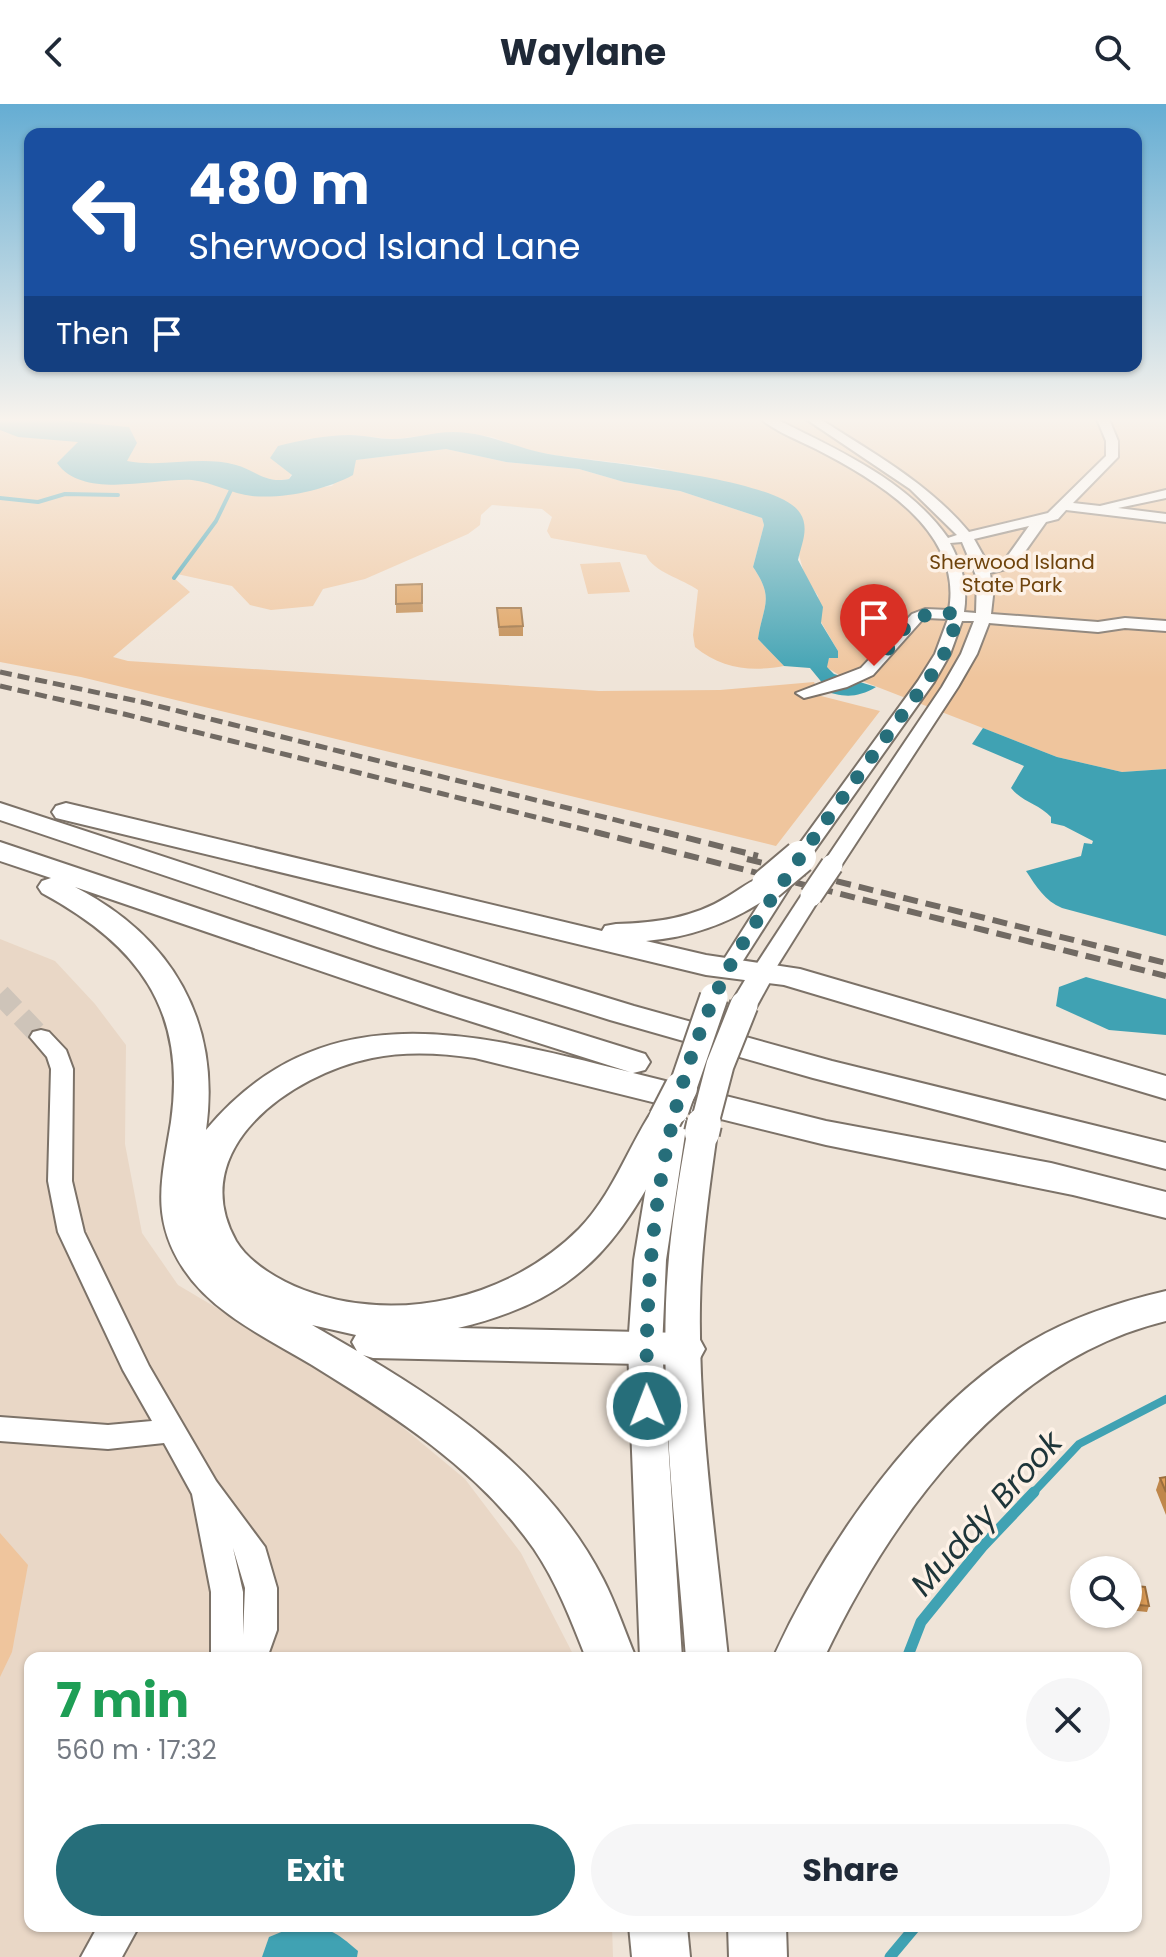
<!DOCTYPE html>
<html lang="en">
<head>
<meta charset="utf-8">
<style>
	:root { --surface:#fff; --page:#f6f6f7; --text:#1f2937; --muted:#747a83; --accent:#266e7a }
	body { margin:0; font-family:Poppins,sans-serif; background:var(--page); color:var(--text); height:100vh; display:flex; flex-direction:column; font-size:30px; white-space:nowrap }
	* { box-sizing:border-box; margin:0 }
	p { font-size:26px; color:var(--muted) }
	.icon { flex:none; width:44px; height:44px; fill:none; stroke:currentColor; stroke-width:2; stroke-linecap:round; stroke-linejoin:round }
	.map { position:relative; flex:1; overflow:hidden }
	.drawer { position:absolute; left:24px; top:1548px; width:1118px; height:280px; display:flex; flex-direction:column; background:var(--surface); border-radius:16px; box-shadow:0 2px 6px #0004 }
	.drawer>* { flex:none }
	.banner { position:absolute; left:24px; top:24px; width:1118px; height:244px; border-radius:16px; box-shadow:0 2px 6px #0004; background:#1a4fa0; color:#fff; overflow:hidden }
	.buttons { position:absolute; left:1070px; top:1452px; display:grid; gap:16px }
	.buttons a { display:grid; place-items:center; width:72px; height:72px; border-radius:50%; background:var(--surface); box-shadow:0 2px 6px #0004; font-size:40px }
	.pin { position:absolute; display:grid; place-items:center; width:68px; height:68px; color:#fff; margin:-82px -34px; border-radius:50% 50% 50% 0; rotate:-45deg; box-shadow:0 0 8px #0007 }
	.pin .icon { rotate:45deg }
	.me { position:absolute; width:88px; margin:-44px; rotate:359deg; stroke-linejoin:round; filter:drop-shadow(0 0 6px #0008) }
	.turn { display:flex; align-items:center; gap:28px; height:168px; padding:0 32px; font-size:36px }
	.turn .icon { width:104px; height:104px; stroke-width:2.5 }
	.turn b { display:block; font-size:56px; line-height:68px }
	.then { display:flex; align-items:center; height:76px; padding:0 32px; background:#0003; gap:16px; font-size:30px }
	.round { display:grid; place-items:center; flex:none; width:84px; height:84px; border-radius:42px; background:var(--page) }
	.summary { display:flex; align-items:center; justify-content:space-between; height:136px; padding:0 32px }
	h1 { font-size:48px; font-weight:700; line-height:60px; color:#1e9e55 }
	.cta { display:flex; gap:16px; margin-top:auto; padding:16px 32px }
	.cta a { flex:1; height:92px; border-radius:48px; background:var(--accent); color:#fff; font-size:32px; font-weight:700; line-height:92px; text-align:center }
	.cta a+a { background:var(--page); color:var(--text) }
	header { display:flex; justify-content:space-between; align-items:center; height:104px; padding:0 32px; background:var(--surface); font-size:36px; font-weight:700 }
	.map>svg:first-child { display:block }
</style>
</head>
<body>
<header><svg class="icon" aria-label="back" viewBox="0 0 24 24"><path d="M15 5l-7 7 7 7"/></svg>Waylane<svg class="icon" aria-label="search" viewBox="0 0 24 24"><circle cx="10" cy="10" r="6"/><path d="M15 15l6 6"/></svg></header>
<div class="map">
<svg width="1166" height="1853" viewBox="0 0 1166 1853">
	<rect width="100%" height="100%" fill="#efe4d8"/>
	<path fill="#e9d7c6" d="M0 835 55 857 95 900 126 941 125 1040 142 1129 178 1181 365 1292 465 1375 521 1449 575 1554H30V1822H612L613 1853H0Z"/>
	<g fill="#efc59d">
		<path d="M0 315H1166V665L1122 668 1057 653 862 577 844 574 826 563 829 554 838 547 821 518 818 492 805 473 799 451 770 390 653 363 554 351 521 345 493 333 454 328 394 335 351 331 307 335 289 375C272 378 261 375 246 366L252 392 332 382 355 356 446 345 506 358 579 365 624 378 680 387 762 414 764 421 753 463C775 495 763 501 758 535L784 562C751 568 722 565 695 543L693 531 698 486C683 475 653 468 646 451L551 434 547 427 552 413 542 405 492 401 481 411 480 421 468 430 365 475 323 485 313 502 271 506 250 501 232 482 177 470 174 474 190 488 113 553 128 557 599 587 720 586 814 578 821 592 880 607 776 742 81 573 0 558Z"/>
		<path d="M620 458 630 488 588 490 580 460Z"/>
		<path d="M0 1429 28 1461 12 1548 0 1573Z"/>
	</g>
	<g fill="#40a2b3">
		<path d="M0 315H44L129 323 137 339 127 357C163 364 200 351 236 361 257 367 266 380 289 375L292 371 270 354 278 342C302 336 325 331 350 331 364 331 378 335 392 335 413 335 433 328 453 328 486 328 516 344 548 350 593 358 778 373 800 409 810 424 801 441 798 456L823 503 821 519 838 547V554H829L827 563 834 570 876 583C856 595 842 593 821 586L824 581 810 564 784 562 758 535C763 501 775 495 753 463L764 421 762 414 680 387 624 378 579 365 506 358 446 345 356 356 353 371C325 386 285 395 252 392 232 390 212 378 192 376 153 374 83 396 57 359L78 338 18 333 0 326Z"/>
		<path d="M983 624 1057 653 1122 668 1166 665V832L1062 804C1045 797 1036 782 1026 767L1081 752 1084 739 1092 740 1093 737 1064 722 1051 719V713C1039 700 1022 698 1011 684L1024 662 972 640Z"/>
		<path d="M1086 873 1166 895V931L1109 926 1056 902 1059 883Z"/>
		<path d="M296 1822C327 1822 335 1827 358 1847L357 1853H262L269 1833Z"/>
	</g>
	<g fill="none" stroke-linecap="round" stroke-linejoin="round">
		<g stroke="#40a2b3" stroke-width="4">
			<path d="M0 394 38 398 65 390 118 391"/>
			<path d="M174 474 216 417 231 386"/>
		</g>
		<path stroke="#40a2b3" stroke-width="8" d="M1032 1390 1079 1340 1166 1295"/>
		<g stroke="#40a2b3" stroke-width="11">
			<path d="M907 1554 921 1518 982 1443 1034 1388"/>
			<path d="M890 1853 916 1822"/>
		</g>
		<path stroke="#cec4b9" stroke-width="21" stroke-dasharray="21 10" stroke-linecap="butt" d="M0 890 41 933"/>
		<defs>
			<g id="minor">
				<path d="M761 315H776C838 346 907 376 948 434L957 431 910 385 806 315H820C873 349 928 379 969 428L1048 409 1106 352V337L1097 315H1109L1118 337V353L1073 399 1100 402 1166 386V394L1118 404 1166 410V418L1066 406 1058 415 1046 418 1014 463 990 469 993 492 991 510 1098 518 1125 514 1166 517V527L1125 524 1098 528 989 519 977 550 958 583 839 765 832 767 822 761 942 583 961 550 974 517H962L950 550 934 578 807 757H793L790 753 793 749 918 577 935 550 948 515 927 514 922 516 873 571 847 583 804 594 796 589 861 564 912 510 925 505 949 506C963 426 876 376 816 345 798 336 776 328 761 315ZM1029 422 1004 457 988 460 974 435ZM962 438 977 474 976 509 964 508C968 482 962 462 950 439Z"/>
				<path d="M780 777 790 783 739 863 736 867H722L719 863 770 783Z"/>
				<path d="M811 786 821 792 774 867 763 873 756 871 752 867 801 792Z"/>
				<path d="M41 926 49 928 66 946 73 965 72 1077 84 1128 149 1262 216 1377 265 1443 277 1484V1526L267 1554H211V1488L192 1390 164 1339 108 1345 0 1337V1313L108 1321 152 1317 123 1266 58 1128 48 1077 51 965 47 953 30 933 33 928ZM233 1444 245 1484 243 1531V1488Z"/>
				<path d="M98 1822H139L122 1853H81Z"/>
			</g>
			<g id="major">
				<path d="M763 859 772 861 776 867 754 907 744 909 734 907 730 901 754 861Z"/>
				<path d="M672 1007 683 1010 687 1017 666 1156 662 1244 682 1554H640L628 1244 634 1156 657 1017 661 1010Z"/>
				<path d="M702 1019 713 1022 717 1029C709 1085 701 1143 700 1200 698 1318 716 1436 728 1554H686C677 1436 662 1318 666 1199 668 1142 677 1085 687 1029L691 1022Z"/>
			</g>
			<g id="highway">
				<path d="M0 699 399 830 634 902 832 957 1166 1039V1065L813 974 610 916 377 843 0 716Z"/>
				<path d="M66 699 602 827 605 822 616 820C656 819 693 814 727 793 745 783 758 768 779 774L783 780 779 786C738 816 696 833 646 837L706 851 800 865 1166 972V995L784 881 706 871 56 714 52 708 56 702Z"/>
				<path d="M0 738 459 892 645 950 650 958 645 966 633 969 826 1017 1051 1059 1166 1088V1114L1073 1091 826 1041 475 954C441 949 406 947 372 954 293 970 184 1044 236 1137 250 1160 280 1177 304 1186 397 1221 509 1195 579 1125 612 1091 627 1046 652 1007L665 1003 678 1007 683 1015C627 1128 590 1193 458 1224L684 1229 699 1234 705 1245 699 1256 684 1261 373 1254 363 1251C458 1307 551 1374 603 1475 616 1500 625 1528 636 1554H586C571 1516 557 1479 534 1445 478 1365 393 1311 312 1261 267 1234 212 1209 183 1164 150 1113 162 1074 171 1018 187 905 138 841 42 789L38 783 42 777 51 774 0 757ZM75 783 435 906 630 968C477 930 324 885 206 1026 221 917 172 833 75 783ZM312 1221 356 1231 352 1238 357 1247Z"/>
				<path d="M1166 1187V1217C1004 1256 892 1411 824 1554H773C826 1438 919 1304 1030 1238 1072 1213 1119 1198 1166 1187Z"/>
				<path d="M629 1822H687L690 1853H632Z"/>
				<path d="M728 1822H786L787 1853H729Z"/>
			</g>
		</defs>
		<use href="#minor" stroke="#7c7268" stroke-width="4"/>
		<use href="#major" stroke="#7c7268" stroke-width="4"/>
		<use href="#highway" stroke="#7c7268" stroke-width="4"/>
		<use href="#minor" fill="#fff" fill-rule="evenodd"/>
		<use href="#major" fill="#fff" fill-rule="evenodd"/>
		<use href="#highway" fill="#fff" fill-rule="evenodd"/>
		<g stroke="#716a63" stroke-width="5" stroke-dasharray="12 6" stroke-linecap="butt">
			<path d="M0 568 142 598 672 730"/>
			<path d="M0 582 124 610 603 730"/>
		</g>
		<g stroke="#716a63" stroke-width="6" stroke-dasharray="15 8" stroke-linecap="butt">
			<path d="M595 728 1166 872"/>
			<path d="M664 728 758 752"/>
			<path d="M747 755 1166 859"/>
		</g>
		<defs>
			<path id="minor-bridge" d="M811 792 832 761"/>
			<g id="major-bridge-far1">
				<path d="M675 1006 714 893"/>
				<path d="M704 1022 720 961 744 901"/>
			</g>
			<path id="major-bridge" d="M702 1029 704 1020"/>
			<g id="highway-bridge">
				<path d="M768 780 800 753"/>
				<path d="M665 1015 681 984"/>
			</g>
		</defs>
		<use href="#minor-bridge" stroke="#7c7268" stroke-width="25" stroke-linecap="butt"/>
		<use href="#major-bridge-far1" stroke="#7c7268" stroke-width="31" stroke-linecap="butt"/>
		<use href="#major-bridge" stroke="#7c7268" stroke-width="38" stroke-linecap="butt"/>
		<use href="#highway-bridge" stroke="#7c7268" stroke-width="36" stroke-linecap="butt"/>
		<use href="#minor-bridge" stroke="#fff" stroke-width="21"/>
		<use href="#major-bridge-far1" stroke="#fff" stroke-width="27"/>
		<use href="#major-bridge" stroke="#fff" stroke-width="34"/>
		<use href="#highway-bridge" stroke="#fff" stroke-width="32"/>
	</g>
	<g fill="#bf874b">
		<path d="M422 480 423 508 396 509V500Z"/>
		<path d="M497 504 523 522V532H499Z"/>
		<path d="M1166 1373V1411L1156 1386 1160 1374Z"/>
		<path d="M1128 1481 1149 1502 1147 1508 1128 1506Z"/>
	</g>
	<g fill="#de9d57" stroke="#9b6e3d" stroke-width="2">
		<path d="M422 480V499L396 500V481Z"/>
		<path d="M497 504H521L523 522 499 523Z"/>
		<path d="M1166 1373V1388L1160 1374Z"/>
		<path d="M1128 1481 1145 1483 1149 1502 1128 1500Z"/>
	</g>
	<linearGradient id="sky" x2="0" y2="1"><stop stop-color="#65add3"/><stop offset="0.55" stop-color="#f8f3ed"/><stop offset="1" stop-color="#f8f3ed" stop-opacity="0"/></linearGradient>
	<rect width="1166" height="574" fill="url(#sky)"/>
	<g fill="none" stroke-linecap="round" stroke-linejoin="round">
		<path stroke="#266e7a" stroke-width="14" stroke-dasharray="0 25.2" d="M647 1302C644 1163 657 1021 715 892 738 841 772 794 804 748 847 687 891 626 935 566L949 541 958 510C907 504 904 528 874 562"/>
	</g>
	<g text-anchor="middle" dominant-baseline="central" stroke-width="7" stroke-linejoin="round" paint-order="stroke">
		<g font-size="20" fill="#6e430c" stroke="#fdf1e6">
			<text x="1012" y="458">Sherwood Island<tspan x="1012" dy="23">State Park</tspan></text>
		</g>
		<g font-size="32" font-style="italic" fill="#1e3539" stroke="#fdf1e6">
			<text transform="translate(986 1409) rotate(-48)">Muddy Brook</text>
		</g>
	</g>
</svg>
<div class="buttons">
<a><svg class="icon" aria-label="search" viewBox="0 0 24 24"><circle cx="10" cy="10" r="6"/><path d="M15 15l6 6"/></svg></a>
</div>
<div class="pin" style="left:874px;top:562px;background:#d93025"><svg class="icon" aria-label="arrive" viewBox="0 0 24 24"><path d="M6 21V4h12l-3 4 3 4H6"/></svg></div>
<svg class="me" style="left:647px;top:1302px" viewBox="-20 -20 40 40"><circle r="17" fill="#266e7a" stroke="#fff" stroke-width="3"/><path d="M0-11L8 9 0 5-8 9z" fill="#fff"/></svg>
<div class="banner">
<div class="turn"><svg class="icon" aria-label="left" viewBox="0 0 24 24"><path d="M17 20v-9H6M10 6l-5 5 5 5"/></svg><div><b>480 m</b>Sherwood Island Lane</div></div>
<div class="then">Then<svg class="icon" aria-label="arrive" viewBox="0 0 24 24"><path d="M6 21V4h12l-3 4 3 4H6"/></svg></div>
</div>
<section class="drawer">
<div class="summary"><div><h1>7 min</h1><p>560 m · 17:32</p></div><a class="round"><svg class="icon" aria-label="close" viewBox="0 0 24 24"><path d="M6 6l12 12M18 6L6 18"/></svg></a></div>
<div class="cta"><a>Exit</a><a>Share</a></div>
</section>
</div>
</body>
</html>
